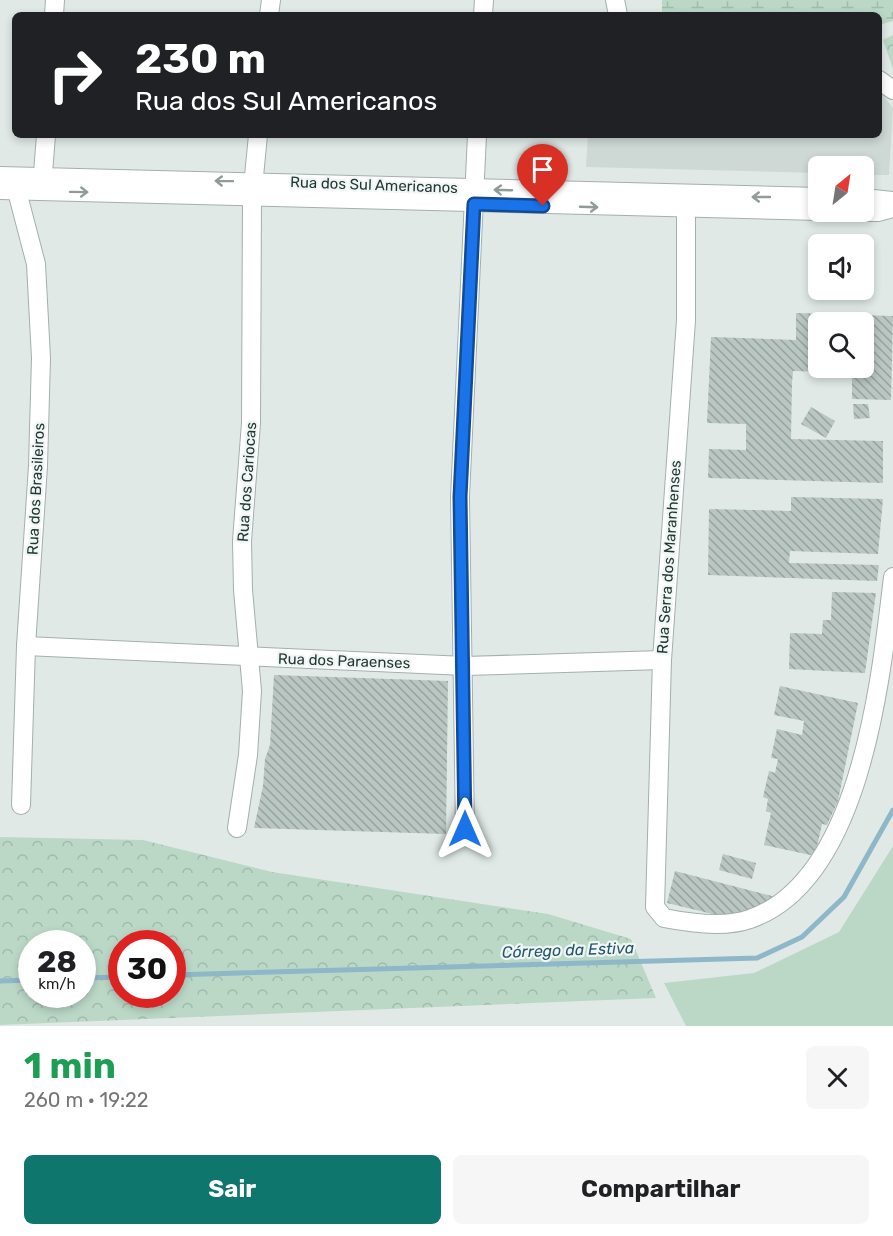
<!DOCTYPE html>
<html lang="pt">
<head>
<meta charset="utf-8">
<style>
	:root { --surface:#fff; --page:#f6f6f6; --text:#202124; --muted:#757577; --accent:#0f766e }
	body { margin:0; font-family:Rubik,sans-serif; background:var(--page); color:var(--text); height:100vh; display:flex; flex-direction:column; font-size:22px; white-space:nowrap }
	* { box-sizing:border-box; margin:0 }
	p { font-size:20px; color:var(--muted) }
	.icon { flex:none; width:33px; height:33px; fill:none; stroke:currentColor; stroke-width:2; stroke-linecap:round; stroke-linejoin:round }
	.map { position:relative; height:1026px; overflow:hidden }
	.details { display:flex; flex-direction:column; background:var(--surface); flex:1 }
	.details>* { flex:none }
	.hud { position:absolute; left:12px; top:12px; width:870px; height:126px; border-radius:9px; box-shadow:0 3px 9px #0003; background:#202124; color:#fff; overflow:hidden }
	.needle { width:39px; rotate:30deg }
	.buttons { position:absolute; left:808px; top:156px; display:grid; gap:12px }
	.buttons a { display:grid; place-items:center; width:66px; height:66px; border-radius:9px; background:var(--surface); box-shadow:0 3px 9px #0003; font-size:30px }
	.speed { position:absolute; left:18px; top:930px; display:flex; gap:12px; font-size:30px; font-weight:700; text-align:center }
	.speed>* { display:grid; place-content:center; width:78px; height:78px; border-radius:50%; background:var(--surface); box-shadow:0 3px 9px #0003; line-height:1 }
	.speed small { font-size:15px; font-weight:400 }
	.speed .limit { border:9px solid #d22; background:#fff; color:#111 }
	.pin { position:absolute; display:grid; place-items:center; width:51px; height:51px; color:#fff; margin:-62px -26px; border-radius:50% 50% 50% 0; rotate:-45deg; box-shadow:0 0 6px #0007 }
	.pin .icon { rotate:45deg }
	.me { position:absolute; width:66px; margin:-33px; rotate:0deg; stroke-linejoin:round; filter:drop-shadow(0 0 4px #0008) }
	.turn { display:flex; align-items:center; gap:21px; height:126px; padding:0 24px; font-size:27px }
	.turn .icon { width:78px; height:78px; stroke-width:2.5 }
	.turn b { display:block; font-size:42px; line-height:51px }
	.round { display:grid; place-items:center; flex:none; width:63px; height:63px; border-radius:9px; background:var(--page) }
	.headline { display:flex; align-items:center; justify-content:space-between; height:102px; padding:0 24px }
	h1 { font-size:36px; font-weight:700; line-height:45px; color:#1e9e55 }
	.primary-button { display:flex; gap:12px; margin-top:auto; padding:12px 24px }
	.primary-button a { flex:1; height:69px; border-radius:9px; background:var(--accent); color:#fff; font-size:24px; font-weight:700; line-height:69px; text-align:center }
	.primary-button a+a { background:var(--page); color:var(--text) }
	.map>svg:first-child { display:block }
</style>
</head>
<body>
<div class="map">
<svg width="893" height="1026" viewBox="0 0 893 1026">
	<defs>
		<pattern id="forest-crowns" width="20" height="18" patternUnits="userSpaceOnUse" patternTransform="scale(1.5)"><rect width="20" height="18" fill="#bbd8c7"/><path d="M2 6a3 3 0 1 1 6 0M12 15a3 3 0 1 1 6 0" fill="none" stroke="#a0baac"/></pattern>
		<pattern id="wetland-marsh" width="20" height="14" patternUnits="userSpaceOnUse" patternTransform="scale(1.5)"><rect width="20" height="14" fill="#bbd8c7"/><path d="M1 5h8M5 5V1M11 12h8M15 12V8" fill="none" stroke="#a0baac"/></pattern>
		<pattern id="building-back-hatch" width="6" height="6" patternUnits="userSpaceOnUse" patternTransform="scale(1.5)"><rect width="6" height="6" fill="#b9c6c2"/><path d="M-1 5l2 2M0 0l6 6M5-1l2 2" fill="none" stroke="#96a29e"/></pattern>
	</defs>
	<rect width="100%" height="100%" fill="#e0e9e6"/>
	<path fill="#ced9d5" d="M879 94H882L893 108 889 175H864V166H819V173L586 167 588 135H879Z"/>
	<path fill="#bbd8c7" d="M893 846V1026H686L664 983 754 973 839 932Z"/>
	<g fill="url(#forest-crowns)" fill-rule="evenodd">
		<path d="M893 35V69L883 40Z"/>
		<path d="M0 837 143 840 272 872 548 914 631 939 656 998 0 1025ZM32 944H82V994H32ZM122 944H172V994H122Z"/>
	</g>
	<path fill="url(#wetland-marsh)" d="M662 0H893V21L879 25V15H665L662 12Z"/>
	<g fill="none" stroke-linecap="round" stroke-linejoin="round">
		<g stroke="#8eb7c8" stroke-width="5">
			<path d="M172 975 757 958 802 937 844 897 893 810"/>
			<path d="M82 978 122 977"/>
			<path d="M0 981 32 980"/>
		</g>
	</g>
	<g fill="url(#building-back-hatch)" fill-rule="evenodd">
		<path d="M796 313 893 316 891 400 852 399V373L793 371 792 383 791 439 883 441V483L708 478 709 449 746 450V424L707 423 711 337 796 340ZM819 322H864V368H819Z"/>
		<path d="M853 404H868L870 418 854 419Z"/>
		<path d="M811 407 835 421 826 438 801 424Z"/>
		<path d="M791 497 883 499 878 554 790 551 789 563 879 565 877 581 708 575 709 509 791 511Z"/>
		<path d="M832 592 876 593 865 673 789 669 790 633 822 634 823 620H831Z"/>
		<path d="M274 675 448 681 446 834 254 828 263 786 265 759 270 745Z"/>
		<path d="M780 686 858 703 838 801 827 825 822 824 815 856 764 845 771 813 766 811 768 799 763 797 769 771 775 773 778 759 771 758 777 729 802 735 804 721 774 715Z"/>
		<path d="M723 854 756 863 752 879 719 870Z"/>
		<path d="M675 871 776 897 754 909 725 917 667 903Z"/>
	</g>
	<g fill="none" stroke-linecap="round" stroke-linejoin="round">
		<defs>
			<g id="minor">
				<path d="M615 0 618 15"/>
				<path d="M54 15 55 0"/>
				<path d="M269 15 271 0"/>
				<path d="M483 15 484 0"/>
				<path d="M879 80 893 90"/>
				<path d="M0 176 819 197"/>
				<path d="M14 180 36 264 41 358 38 466 26 646 21 805"/>
				<path d="M42 186 46 135"/>
				<path d="M0 190 819 211"/>
				<path d="M864 198 893 201"/>
				<path d="M686 209V320L662 660 655 907 664 918C689 923 725 928 750 919 862 880 881 676 893 577"/>
				<path d="M851 212H878L893 208"/>
				<path d="M26 646 465 666 662 660"/>
				<path d="M237 828 248 755 252 691 243 590 242 541 251 423 252 197 258 135"/>
				<path d="M465 829 460 497 477 135"/>
			</g>
		</defs>
		<use href="#minor" stroke="#a4b0ad" stroke-width="20"/>
		<use href="#minor" stroke="#fff" stroke-width="18"/>
	</g>
	<defs><path id="oneway-shaft" d="M-6 0H5M1.5-3L5.5 0L1.5 3" fill="none" stroke-width="1.6" stroke-linecap="round" stroke-linejoin="round" transform="scale(1.5)"/></defs>
	<g stroke="#919b9a">
		<use href="#oneway-shaft" transform="translate(224 181) rotate(-179)"/>
		<use href="#oneway-shaft" transform="translate(503 190) rotate(-178)"/>
		<use href="#oneway-shaft" transform="translate(79 192) rotate(1)"/>
		<use href="#oneway-shaft" transform="translate(761 197) rotate(-180)"/>
		<use href="#oneway-shaft" transform="translate(589 207) rotate(2)"/>
	</g>
	<g fill="none" stroke-linecap="round" stroke-linejoin="round">
		<defs>
			<path id="route" d="M465 829 460 497 474 204 543 206"/>
		</defs>
		<use href="#route" stroke="#114b97" stroke-width="15"/>
		<use href="#route" stroke="#1a73e8" stroke-width="10"/>
	</g>
	<g text-anchor="middle" dominant-baseline="central" stroke-width="4.5" stroke-linejoin="round" paint-order="stroke">
		<g font-size="15" fill="#233735" stroke="#f0f6f4">
			<text transform="translate(374 185) rotate(2)">Rua dos Sul Americanos</text>
			<text transform="translate(247 482) rotate(-86)">Rua dos Cariocas</text>
			<text transform="translate(36 489) rotate(-87)">Rua dos Brasileiros</text>
			<text transform="translate(669 557) rotate(-86)">Rua Serra dos Maranhenses</text>
			<text transform="translate(344 661) rotate(2)">Rua dos Paraenses</text>
		</g>
		<g font-size="16" font-style="italic" fill="#24556c" stroke="#f0f6f4">
			<text transform="translate(568 950) rotate(-2)">Córrego da Estiva</text>
		</g>
	</g>
</svg>
<div class="buttons">
<a><svg class="needle" viewBox="-14 -14 28 28"><path d="M0-13l5 13h-10z" fill="#e53935"/><path d="M0 13l5-13h-10z" fill="#757577"/></svg></a>
<a><svg class="icon" aria-label="sound" viewBox="0 0 24 24"><path d="M4 9h4l5-4v14l-5-4H4zM17 9q2 3 0 6"/></svg></a>
<a><svg class="icon" aria-label="search" viewBox="0 0 24 24"><circle cx="10" cy="10" r="6"/><path d="M15 15l6 6"/></svg></a>
</div>
<div class="speed"><div>28<small>km/h</small></div><div class="limit">30</div></div>
<div class="pin" style="left:543px;top:206px;background:#d93025"><svg class="icon" aria-label="arrive" viewBox="0 0 24 24"><path d="M6 21V4h12l-3 4 3 4H6"/></svg></div>
<svg class="me" style="left:465px;top:829px" viewBox="-20 -20 40 40"><path d="M0-17L14 15 0 8-14 15z" fill="#1a73e8" stroke="#fff" stroke-width="4"/></svg>
<div class="hud">
<div class="turn"><svg class="icon" aria-label="right" viewBox="0 0 24 24"><path d="M7 20v-9h11M14 6l5 5-5 5"/></svg><div><b>230 m</b>Rua dos Sul Americanos</div></div>
</div>
</div>
<section class="details">
<div class="headline"><div><h1>1 min</h1><p>260 m · 19:22</p></div><a class="round"><svg class="icon" aria-label="close" viewBox="0 0 24 24"><path d="M6 6l12 12M18 6L6 18"/></svg></a></div>
<div class="primary-button"><a>Sair</a><a>Compartilhar</a></div>
</section>
</body>
</html>
